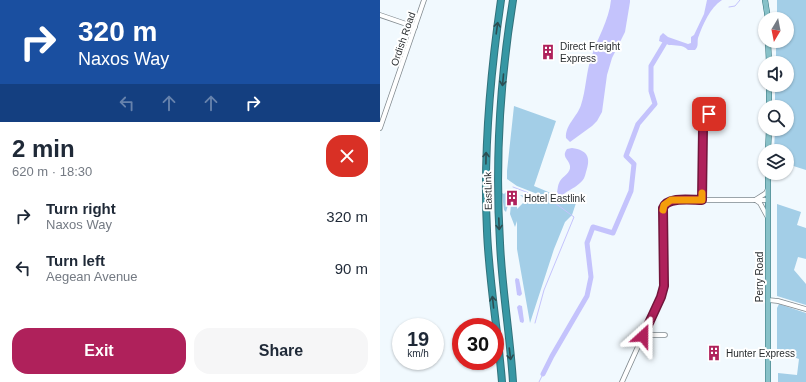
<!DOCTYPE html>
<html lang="en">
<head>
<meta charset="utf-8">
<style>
	:root { --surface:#fff; --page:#f6f6f7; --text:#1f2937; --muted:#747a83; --accent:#af215b }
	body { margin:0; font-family:Helvetica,sans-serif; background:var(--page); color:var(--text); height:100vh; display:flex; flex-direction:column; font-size:15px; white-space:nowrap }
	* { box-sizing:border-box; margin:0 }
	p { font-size:13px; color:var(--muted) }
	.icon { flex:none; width:22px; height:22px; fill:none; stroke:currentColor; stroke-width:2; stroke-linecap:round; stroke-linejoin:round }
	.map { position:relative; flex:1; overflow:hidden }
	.panel { display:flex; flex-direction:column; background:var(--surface); width:380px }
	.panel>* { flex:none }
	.hud { background:#1a4fa0; color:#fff; overflow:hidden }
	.needle { width:26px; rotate:190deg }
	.controls { position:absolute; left:378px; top:12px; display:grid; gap:8px }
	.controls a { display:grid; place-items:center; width:36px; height:36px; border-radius:50%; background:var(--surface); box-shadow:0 1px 3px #0004; font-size:20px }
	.speed { position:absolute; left:12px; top:318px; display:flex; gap:8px; font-size:20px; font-weight:700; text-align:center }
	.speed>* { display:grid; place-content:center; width:52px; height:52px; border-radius:50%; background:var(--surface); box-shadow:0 1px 3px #0004; line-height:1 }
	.speed small { font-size:10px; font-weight:400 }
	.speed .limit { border:6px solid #d22; background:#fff; color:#111 }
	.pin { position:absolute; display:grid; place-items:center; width:34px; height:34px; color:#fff; margin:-17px; border-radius:8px; box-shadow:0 2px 6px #0006 }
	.me { position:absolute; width:44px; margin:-22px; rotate:24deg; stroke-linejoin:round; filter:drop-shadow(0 0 3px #0008) }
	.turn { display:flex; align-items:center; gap:14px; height:84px; padding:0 12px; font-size:18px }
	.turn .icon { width:52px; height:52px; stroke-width:2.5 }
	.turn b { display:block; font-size:28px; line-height:34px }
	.lanes { display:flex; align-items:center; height:38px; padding:0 12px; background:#0003; justify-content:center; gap:20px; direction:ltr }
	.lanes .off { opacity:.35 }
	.round { display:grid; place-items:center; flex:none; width:42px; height:42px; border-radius:16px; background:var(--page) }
	.head { display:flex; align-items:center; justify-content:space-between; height:68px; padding:0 12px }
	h1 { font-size:24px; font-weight:800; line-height:30px }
	.button { display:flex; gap:8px; margin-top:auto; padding:8px 12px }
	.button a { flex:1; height:46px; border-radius:16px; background:var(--accent); color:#fff; font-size:16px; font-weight:800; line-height:46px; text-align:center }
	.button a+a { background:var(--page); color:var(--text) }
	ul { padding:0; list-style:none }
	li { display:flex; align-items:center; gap:12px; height:52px; padding:0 12px }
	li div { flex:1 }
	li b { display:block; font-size:15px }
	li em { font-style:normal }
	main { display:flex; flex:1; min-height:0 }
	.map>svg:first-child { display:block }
</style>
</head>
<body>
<main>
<section class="panel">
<div class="hud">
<div class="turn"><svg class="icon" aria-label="right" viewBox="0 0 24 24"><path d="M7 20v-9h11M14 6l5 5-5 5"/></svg><div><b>320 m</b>Naxos Way</div></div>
<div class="lanes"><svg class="icon off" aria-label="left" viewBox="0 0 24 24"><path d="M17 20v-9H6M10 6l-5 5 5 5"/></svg><svg class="icon off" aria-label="ahead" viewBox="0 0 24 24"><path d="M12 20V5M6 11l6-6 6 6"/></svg><svg class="icon off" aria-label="ahead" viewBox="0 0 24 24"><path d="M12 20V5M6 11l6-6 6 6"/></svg><svg class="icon" aria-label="right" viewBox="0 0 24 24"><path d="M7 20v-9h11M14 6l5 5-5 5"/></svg></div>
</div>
<div class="head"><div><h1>2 min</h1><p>620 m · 18:30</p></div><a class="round" style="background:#d93025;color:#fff"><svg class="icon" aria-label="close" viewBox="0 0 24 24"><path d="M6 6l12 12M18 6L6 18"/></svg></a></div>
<ul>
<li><svg class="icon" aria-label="right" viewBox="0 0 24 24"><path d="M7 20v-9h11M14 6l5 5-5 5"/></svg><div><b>Turn right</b><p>Naxos Way</p></div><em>320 m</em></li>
<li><svg class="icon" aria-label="left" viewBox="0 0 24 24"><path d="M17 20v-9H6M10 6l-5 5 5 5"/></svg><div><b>Turn left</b><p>Aegean Avenue</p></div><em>90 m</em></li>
</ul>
<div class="button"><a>Exit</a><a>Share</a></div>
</section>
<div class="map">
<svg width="426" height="382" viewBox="0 0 426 382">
	<rect width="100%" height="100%" fill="#f1f9fe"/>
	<g fill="#a3cee7">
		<path d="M397 0H426V170L407 164V151H394L395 129H407V107H395V85H407V63H396V41H407V19H397Z"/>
		<path d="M134 106 176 121 154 186 178 196 187 195 196 203 192 215 185 222 174 249 150 323 137 249V221L135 227 130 214 131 205 135 204V193H137V209L146 200 140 195 163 199 165 197 137 186 127 179V171Z"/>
		<path d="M126 192 127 193 126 194V205H128L126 212 124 210 122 194V193L124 194Z"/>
		<path d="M397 204 421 212 417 225 426 228V259L418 257 414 270 426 284V305L397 296Z"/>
		<path d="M399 304 426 313V382H398V373L417 375 419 359 397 351V308Z"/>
	</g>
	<g fill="#c4c3fc">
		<path d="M231 0H250V2L245 32 232 58 227 75 222 112 217 121 212 126 190 142 186 138C185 125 197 117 201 105 206 90 206 73 211 58 217 38 229 21 231 0Z"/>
		<path d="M327 0H342C330 8 323 24 318 38 317 43 319 46 315 50H308C302 44 296 46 289 45 286 44 282 42 279 41L280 36 283 33 288 37 308 44 311 43V37L314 35 324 14Z"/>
		<path d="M192 148C208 150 211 158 206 172 205 176 204 180 200 183 194 189 185 191 180 198L176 197C178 191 177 186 180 181 183 176 191 173 190 166 189 159 181 157 187 149Z"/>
		<path d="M136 278 139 279 142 294 140 296 137 295 135 280Z"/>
		<path d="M139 305 142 306 144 321 143 323 140 322 137 307Z"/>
	</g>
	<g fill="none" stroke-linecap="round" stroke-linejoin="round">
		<g stroke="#c4c3fc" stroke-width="1">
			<path d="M349 7 355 6 360 0"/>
			<path d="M133 187 175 203 194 217 164 290 155 323"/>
			<path d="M175 203 178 197"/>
			<path d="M159 382 163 374"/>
		</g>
		<path stroke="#c4c3fc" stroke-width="5" d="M163 374 172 356 207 296 211 277 207 243 213 227 233 233 251 191 254 164 246 156 258 124 275 104 271 91V66L286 41 289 42"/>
		<defs>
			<g id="minor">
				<path d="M0 15 35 27"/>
				<path d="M0 128 44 0"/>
				<path d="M322 200 323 129 335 100"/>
				<path d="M375 200 386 193 388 189"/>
				<path d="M377 201 380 203 387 216"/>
				<path d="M388 300 398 301 426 309"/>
				<path d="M264 332 271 335H285"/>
				<path d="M242 382 283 291V208L287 202 291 200H388"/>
			</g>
			<g id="major">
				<path d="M385 0 388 19"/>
				<path d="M388 41 389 63"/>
				<path d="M389 107V85"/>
				<path d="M388 151 389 129"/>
				<path d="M388 173V382"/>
			</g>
			<g id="highway">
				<path d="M121 0C110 76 103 153 107 231 109 281 118 331 122 382"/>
				<path d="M133 0C120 80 115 162 120 243 122 289 130 335 133 382"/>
			</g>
		</defs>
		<use href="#minor" stroke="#80898e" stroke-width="5.5"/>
		<use href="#major" stroke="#32727b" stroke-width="6"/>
		<use href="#highway" stroke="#32727b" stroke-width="8"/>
		<use href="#minor" stroke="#fff" stroke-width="4"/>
		<use href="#major" stroke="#87c1c8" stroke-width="5"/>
		<use href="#highway" stroke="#3797a4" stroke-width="6"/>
	</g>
	<defs><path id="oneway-shaft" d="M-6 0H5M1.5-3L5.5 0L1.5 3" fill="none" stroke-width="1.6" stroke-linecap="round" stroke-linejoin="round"/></defs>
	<g stroke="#2d4d52">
		<use href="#oneway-shaft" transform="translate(117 28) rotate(-82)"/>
		<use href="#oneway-shaft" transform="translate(123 80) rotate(95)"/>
		<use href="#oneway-shaft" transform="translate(106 158) rotate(-89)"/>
		<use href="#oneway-shaft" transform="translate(119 224) rotate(88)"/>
		<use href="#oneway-shaft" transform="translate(113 302) rotate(-96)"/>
		<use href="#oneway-shaft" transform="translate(130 354) rotate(83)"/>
	</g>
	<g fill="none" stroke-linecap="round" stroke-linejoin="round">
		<defs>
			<path id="route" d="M263 336 281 297 284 286 283 208C287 196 312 200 322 200L323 129 329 114"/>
		</defs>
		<use href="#route" stroke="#72153b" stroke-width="10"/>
		<use href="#route" stroke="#af215b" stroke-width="7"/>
		<path stroke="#f59e0b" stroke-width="7" d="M283 210 284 205 291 200H322V193"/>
	</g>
	<defs>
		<symbol id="building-bare" viewBox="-9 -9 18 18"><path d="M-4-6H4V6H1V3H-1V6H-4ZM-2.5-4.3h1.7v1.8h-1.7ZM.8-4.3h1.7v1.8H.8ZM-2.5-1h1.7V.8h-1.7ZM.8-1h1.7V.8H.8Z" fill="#af215b" stroke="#fff" stroke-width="2.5" paint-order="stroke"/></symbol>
	</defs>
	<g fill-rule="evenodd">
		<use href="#building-bare" x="157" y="41" width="22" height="22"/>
		<use href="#building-bare" x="121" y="187" width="22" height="22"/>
		<use href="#building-bare" x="323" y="342" width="22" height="22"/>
	</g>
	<g text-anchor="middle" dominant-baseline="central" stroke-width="4" stroke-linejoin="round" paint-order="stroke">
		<g font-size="10" fill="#292d2f" stroke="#fff">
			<text transform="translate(23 39) rotate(-71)">Ordish Road</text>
			<text transform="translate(108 191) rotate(-91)">EastLink</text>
			<text transform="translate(379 277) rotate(-90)">Perry Road</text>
		</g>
		<g font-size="10" fill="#292d2f" stroke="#fff" text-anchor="start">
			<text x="180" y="46">Direct Freight<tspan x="180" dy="12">Express</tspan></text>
			<text x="144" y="198">Hotel Eastlink</text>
			<text x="346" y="353">Hunter Express</text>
		</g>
	</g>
</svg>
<div class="controls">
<a><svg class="needle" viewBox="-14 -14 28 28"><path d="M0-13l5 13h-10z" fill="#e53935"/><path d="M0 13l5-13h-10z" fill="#747a83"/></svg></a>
<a><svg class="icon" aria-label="sound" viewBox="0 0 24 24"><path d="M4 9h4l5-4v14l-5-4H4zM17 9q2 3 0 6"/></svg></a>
<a><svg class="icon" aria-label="search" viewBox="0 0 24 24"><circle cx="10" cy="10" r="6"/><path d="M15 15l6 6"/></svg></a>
<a><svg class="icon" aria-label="layers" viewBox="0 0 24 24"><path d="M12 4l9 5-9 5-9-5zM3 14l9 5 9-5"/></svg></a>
</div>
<div class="speed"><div>19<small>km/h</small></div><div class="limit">30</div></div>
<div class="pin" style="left:329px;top:114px;background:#d93025"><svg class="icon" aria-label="arrive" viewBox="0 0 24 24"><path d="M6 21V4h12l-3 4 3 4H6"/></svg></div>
<svg class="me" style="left:263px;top:336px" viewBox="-20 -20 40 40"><path d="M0-17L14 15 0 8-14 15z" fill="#af215b" stroke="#fff" stroke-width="4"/></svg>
</div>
</main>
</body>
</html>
